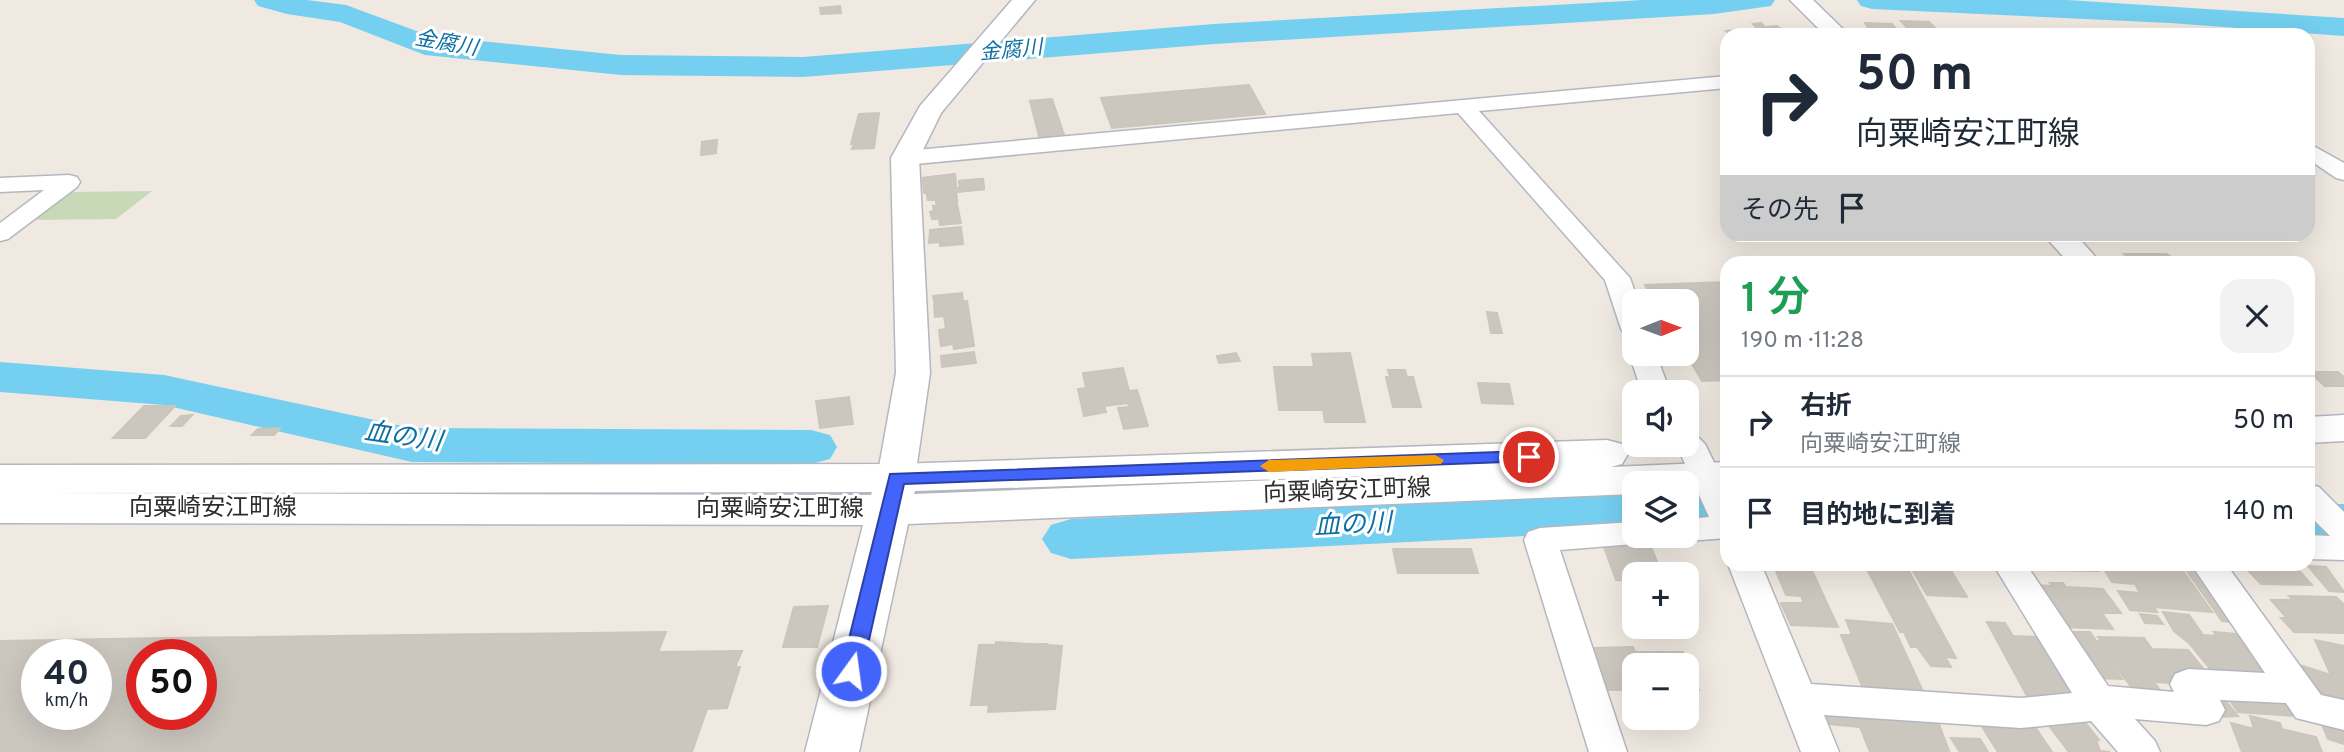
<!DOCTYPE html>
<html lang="ja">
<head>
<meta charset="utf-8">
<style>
	:root { --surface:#fff; --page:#f2f2f3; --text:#1f2937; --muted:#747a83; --line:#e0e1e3 }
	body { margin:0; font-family:Overpass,"Noto Sans JP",sans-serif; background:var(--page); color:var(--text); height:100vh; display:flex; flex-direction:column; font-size:26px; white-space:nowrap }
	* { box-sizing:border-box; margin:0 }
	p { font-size:23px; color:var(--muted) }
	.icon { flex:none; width:38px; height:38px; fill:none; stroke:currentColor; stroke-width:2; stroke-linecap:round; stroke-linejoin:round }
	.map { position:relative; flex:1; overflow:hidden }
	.details { position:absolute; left:1720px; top:256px; width:595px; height:315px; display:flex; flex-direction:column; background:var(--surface); border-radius:21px; box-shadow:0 7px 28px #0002 }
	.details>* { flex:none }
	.banner { position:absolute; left:1720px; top:28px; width:595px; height:214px; border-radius:21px; box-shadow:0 7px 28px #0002; background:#fff; color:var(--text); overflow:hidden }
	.needle { width:46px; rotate:89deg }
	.buttons { position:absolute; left:1622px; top:289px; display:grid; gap:14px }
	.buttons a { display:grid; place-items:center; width:77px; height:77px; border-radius:14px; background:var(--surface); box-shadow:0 7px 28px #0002; font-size:35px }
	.speed { position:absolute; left:21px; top:639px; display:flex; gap:14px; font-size:35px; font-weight:700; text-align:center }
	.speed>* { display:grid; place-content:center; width:91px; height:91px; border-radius:50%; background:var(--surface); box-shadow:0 7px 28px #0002; line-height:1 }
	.speed small { font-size:18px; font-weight:400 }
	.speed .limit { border:10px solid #d22; background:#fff; color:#111 }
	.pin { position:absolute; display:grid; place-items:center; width:60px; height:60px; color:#fff; margin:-30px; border:4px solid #fff; border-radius:50%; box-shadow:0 2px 7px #0007 }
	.me { position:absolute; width:77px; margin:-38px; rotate:14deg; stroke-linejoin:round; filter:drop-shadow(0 0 5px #0008) }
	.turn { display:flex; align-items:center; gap:24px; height:147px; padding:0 21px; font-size:32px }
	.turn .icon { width:91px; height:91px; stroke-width:2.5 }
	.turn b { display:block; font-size:49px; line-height:60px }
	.then { display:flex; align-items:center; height:66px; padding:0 21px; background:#0003; gap:14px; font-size:26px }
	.round { display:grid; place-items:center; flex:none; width:74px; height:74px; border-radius:21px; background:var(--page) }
	.overview { display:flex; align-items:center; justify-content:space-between; height:119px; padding:0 21px }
	h1 { font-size:42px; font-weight:600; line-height:52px; color:#1e9e55 }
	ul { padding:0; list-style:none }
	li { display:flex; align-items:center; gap:21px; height:91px; padding:0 21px; border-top:2px solid var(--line) }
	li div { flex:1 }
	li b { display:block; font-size:26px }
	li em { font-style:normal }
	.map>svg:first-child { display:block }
</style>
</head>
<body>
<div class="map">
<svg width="2344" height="752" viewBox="0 0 2344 752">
	<rect width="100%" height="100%" fill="#efe9e1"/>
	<path fill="#c8d9b8" d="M152 191 116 219 33 220 69 192Z"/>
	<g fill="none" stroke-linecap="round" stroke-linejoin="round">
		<g fill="#75cff0" fill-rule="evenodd">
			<path d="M254 0H307L346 5 430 36 621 55 803 57 1214 24 1643 0H1775L1771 6 1714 14 1214 44 803 77 621 75 425 55 340 22 287 14 258 6Z"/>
			<path d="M1857 0H2067L2344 18V36L2170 23 1872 9 1861 6Z"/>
			<path d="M0 362 164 375 412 428 811 430 830 435 837 447 830 459 811 464 412 462 164 405 0 392Z"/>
			<path d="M1727 492V530L1687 532V494Z"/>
			<path d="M1583 495H1634V533H1583L1071 559 1051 553 1042 539 1051 525 1071 519Z"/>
			<rect x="2308" y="504" width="36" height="40"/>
		</g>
	</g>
	<g fill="#cbc7bf" stroke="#cbc5ba" stroke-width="2">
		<path d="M840 6 841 13 821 14 820 8Z"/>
		<path d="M1901 21 1929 22 1942 35H1914Z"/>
		<path d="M1761 23 1765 27 1777 26 1783 30 1761 32 1753 24Z"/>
		<path d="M1865 23 1892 24 1899 33 1907 35H1872Z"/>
		<path d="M1749 29 1758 35H1727H1732L1726 31Z"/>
		<path d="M1249 85 1265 114 1112 128 1101 98Z"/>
		<path d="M1052 99 1065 138 1040 140 1030 101Z"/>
		<path d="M879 113 874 148 852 149 854 143 851 144 859 114Z"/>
		<path d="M717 140 716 153 701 155 702 142Z"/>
		<path d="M955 174 956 188H960L959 181 983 179 984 189 956 192 957 202 937 205 936 200H928L927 193H924L923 178Z"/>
		<path d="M955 174 956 188H960L959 181 983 179 984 189 956 192 957 202 937 205 936 200H928L927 193H924L923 178Z"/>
		<path d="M957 204 961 223 940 225 939 219H932L930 212 934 211 933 206Z"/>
		<path d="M961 227 963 244 940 246V242L929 243 930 230Z"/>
		<path d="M2124 254H2167L2177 262H2134Z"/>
		<path d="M1727 282V380L1702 381 1686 354 1687 301H1655L1645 285Z"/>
		<path d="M962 293 963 301 935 305 933 296Z"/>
		<path d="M967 301 974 346 954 349 953 344 941 346 939 330 946 329 944 316 935 317 934 305Z"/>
		<path d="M1487 312 1497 313 1502 333H1491Z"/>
		<path d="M974 352 976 363 942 367 941 356Z"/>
		<path d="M1236 353 1240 361 1219 363 1217 356Z"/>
		<path d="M1350 353 1365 422H1325L1323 410H1279L1274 367H1314L1312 354Z"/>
		<path d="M1123 368 1129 391 1137 390 1148 426 1124 429 1118 408 1129 407 1128 403 1104 406 1106 412 1084 416 1078 389 1086 388 1083 373Z"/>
		<path d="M1388 370H1405L1407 377H1413L1421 407H1393L1386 377H1390Z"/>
		<path d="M2309 372H2338L2344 377V386H2325Z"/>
		<path d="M1478 383 1509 384 1513 404 1482 403Z"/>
		<path d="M849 397 853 424 820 428 816 401Z"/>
		<path d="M144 406H175L145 438H113Z"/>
		<path d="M192 415 182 426H171L181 416Z"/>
		<path d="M280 428 274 435H252L258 429Z"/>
		<path d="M1604 547H1651L1662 574H1634V584L1633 581 1616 580Z"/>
		<path d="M1393 549H1471L1478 573H1398Z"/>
		<path d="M1773 564H1809L1838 627 1791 625 1781 603H1804L1801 596 1786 595Z"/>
		<path d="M1861 564H1905L1956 658 1945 657 1951 667 1931 666 1917 647H1911L1904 632H1900L1867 569H1864Z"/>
		<path d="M1909 564H1947L1967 597 1927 595Z"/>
		<path d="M2032 564H2092L2098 571 2036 570Z"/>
		<path d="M2101 564H2178L2212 612 2154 607 2157 612 2130 610 2118 591 2140 593 2135 584 2112 582Z"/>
		<path d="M2182 564 2200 565 2241 623 2222 621Z"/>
		<path d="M2242 564H2293L2312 585 2261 584Z"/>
		<path d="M2308 566 2326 567 2344 592 2329 591Z"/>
		<path d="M2050 583H2063L2066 587 2103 589 2121 613H2102L2113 629 2062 627 2035 585 2053 586Z"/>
		<path d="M2289 596 2336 597 2344 605V633L2294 632 2281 618H2287L2271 600H2293Z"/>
		<path d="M828 606 817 647H783L794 607Z"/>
		<path d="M2163 612 2189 615 2203 635 2216 636 2214 632 2237 634 2239 638H2246L2281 683 2216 676 2189 643 2174 631Z"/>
		<path d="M2140 614 2157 616 2163 624 2145 623Z"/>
		<path d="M1846 620 1892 624 1927 700 1865 693 1841 635H1852Z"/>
		<path d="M1987 622 2005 623 2013 636 2039 637 2076 693 2060 692 2069 707H2033Z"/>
		<path d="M666 632 619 752H71L142 664V714H201V654H149L163 638Z"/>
		<path d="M2062 632H2090L2122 679 2093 678Z"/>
		<path d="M2098 637 2144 638 2152 649 2188 650 2211 678H2168L2173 683 2154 682 2163 694H2142L2138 688H2132L2097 641H2101Z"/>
		<path d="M163 638 149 654H142V663L136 670 96 671V654H37V672H0V641Z"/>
		<path d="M2315 640 2344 646V700L2309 692 2296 664 2331 675Z"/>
		<path d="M996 642 1062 646 1055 709 988 712Z"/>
		<path d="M1047 644V647H1051L1048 699 1043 700 1042 704 971 705 979 645Z"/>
		<path d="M1633 647 1635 652H1683L1699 690H1687V665H1634V690H1607L1592 648Z"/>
		<path d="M742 651 735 667H740L727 708 707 709 692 752H619L658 652Z"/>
		<path d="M136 670 71 752H0V672H37V714H96V671Z"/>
		<path d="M2224 692 2281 697 2296 716 2238 712Z"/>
		<path d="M2220 694 2238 716 2218 717Z"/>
		<path d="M1809 707 1935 714 1949 751 1870 752 1860 727 1817 723Z"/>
		<path d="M2250 716 2280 723 2282 729 2316 737 2322 752H2242L2231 723 2254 729Z"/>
		<path d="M2081 717 2099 740H2096L2100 751 2110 752H2069L2043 718Z"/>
		<path d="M2319 717 2344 723V744L2328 739Z"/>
		<path d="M2033 724 2052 752H1998L1981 725Z"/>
		<path d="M1951 738 1980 739 1988 752H1960Z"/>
	</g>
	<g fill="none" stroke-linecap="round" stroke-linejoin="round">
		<defs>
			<g id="minor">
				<path d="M1727 76V88L1479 111 1630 278 1638 301H1634V337L1625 335 1621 329 1605 280 1458 113 905 165 897 163 894 158 897 153 905 151Z"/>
				<path d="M2308 143 2344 163V180L2336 178 2308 159Z"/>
				<path d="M69 175 77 177 80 182 77 187 8 239 0 241V223L44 190 0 192V178Z"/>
				<path d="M1634 348V354H1656L1670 392H1642L1629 354Z"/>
				<path d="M1687 434 1698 437 1705 444 1727 489V538L1687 541 1674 536H1687V519L1709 517 1681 455 1672 444H1687Z"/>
				<path d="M2308 484 2319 487 2344 512V560L2308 559V535L2330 536 2308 514Z"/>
				<path d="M1634 522V536H1649L1646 541 1634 544 1560 550 1627 752H1589L1524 540 1528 532 1540 528Z"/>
				<path d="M1728 564H1761L1811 684 2021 698 2072 693 1993 564H2026L2108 686 2174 692 2170 684 2175 674 2188 669 2265 673 2191 564H2226L2321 695 2344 700V730L2296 718 2286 703 2220 700 2225 710 2219 721 2206 725 2135 719 2155 741 2160 752H2118L2091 721 2021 728 1824 715 1839 752H1801Z"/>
			</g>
			<g id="tertiary">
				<path d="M1012 0H1035L941 113 919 158 930 373 915 478 910 487 896 491 882 487 877 478 896 373 891 158 920 106Z"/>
				<path d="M1790 0H1813L1849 35H1825Z"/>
				<path d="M2043 234H2075L2100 262H2068Z"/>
			</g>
			<g id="secondary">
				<path d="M2344 415V441L2308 443V417Z"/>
				<path d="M1607 440 1622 444 1628 454 1622 464 1611 467 1727 462V490L1687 492V483H1634V494L908 524 859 752H805L863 525 0 523V465L896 464ZM1431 474 914 494 915 491ZM872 492 871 495 38 493Z"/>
			</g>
		</defs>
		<use href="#minor" stroke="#b4b7c1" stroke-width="3"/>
		<use href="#tertiary" stroke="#b4b7c1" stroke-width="3"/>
		<use href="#secondary" stroke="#b4b7c1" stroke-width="3"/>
		<use href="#minor" fill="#fff" fill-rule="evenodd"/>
		<use href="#tertiary" fill="#fff" fill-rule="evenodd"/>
		<use href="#secondary" fill="#fff" fill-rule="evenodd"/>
	</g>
	<path fill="#4264fb" stroke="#2b41a3" stroke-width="2" d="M1529 451 1535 453 1537 457 1535 461 904 484 862 671 859 677 851 680 844 677 841 671 890 474Z"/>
	<path fill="#f59e0b" d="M1435 455 1444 460 1441 464 1269 472 1260 466 1269 460Z"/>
	<g text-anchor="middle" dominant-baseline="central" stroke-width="6" stroke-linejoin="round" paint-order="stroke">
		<g font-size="21" font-style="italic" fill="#0d6fa3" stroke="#fff">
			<text transform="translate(446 44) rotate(10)">金腐川</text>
			<text transform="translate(1011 51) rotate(-5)">金腐川</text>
		</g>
		<g font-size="24" fill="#2e2e2e" stroke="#fff">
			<text transform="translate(1347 492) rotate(-2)">向粟崎安江町線</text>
			<text x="213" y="509">向粟崎安江町線</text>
			<text x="780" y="510">向粟崎安江町線</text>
		</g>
		<g font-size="26" font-style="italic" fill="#0d6fa3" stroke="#fff">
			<text transform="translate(403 438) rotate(8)">血の川</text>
			<text transform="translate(1353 526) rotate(-3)">血の川</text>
		</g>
	</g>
</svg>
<div class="buttons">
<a><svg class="needle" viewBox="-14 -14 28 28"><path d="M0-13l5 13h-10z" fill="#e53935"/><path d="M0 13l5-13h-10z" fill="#747a83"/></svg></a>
<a><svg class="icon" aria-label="sound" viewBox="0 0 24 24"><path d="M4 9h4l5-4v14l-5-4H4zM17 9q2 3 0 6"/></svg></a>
<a><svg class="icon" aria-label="layers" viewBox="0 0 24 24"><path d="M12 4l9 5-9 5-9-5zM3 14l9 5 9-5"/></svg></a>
<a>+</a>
<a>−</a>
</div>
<div class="speed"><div>40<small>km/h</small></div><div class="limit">50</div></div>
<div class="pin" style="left:1529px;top:457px;background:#d93025"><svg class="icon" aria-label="arrive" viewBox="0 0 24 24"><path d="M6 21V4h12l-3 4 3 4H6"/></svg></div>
<svg class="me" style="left:851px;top:671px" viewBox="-20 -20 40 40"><circle r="17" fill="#4264fb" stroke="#fff" stroke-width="3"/><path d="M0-11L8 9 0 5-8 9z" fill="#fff"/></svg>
<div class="banner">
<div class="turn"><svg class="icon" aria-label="right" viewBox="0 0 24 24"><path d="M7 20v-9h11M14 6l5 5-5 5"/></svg><div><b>50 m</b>向粟崎安江町線</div></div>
<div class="then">その先<svg class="icon" aria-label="arrive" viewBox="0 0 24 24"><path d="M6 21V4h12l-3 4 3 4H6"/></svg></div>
</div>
<section class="details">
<div class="overview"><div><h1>1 分</h1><p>190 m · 11:28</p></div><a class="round"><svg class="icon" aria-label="close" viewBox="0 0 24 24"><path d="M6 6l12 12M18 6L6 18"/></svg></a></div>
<ul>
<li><svg class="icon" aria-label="right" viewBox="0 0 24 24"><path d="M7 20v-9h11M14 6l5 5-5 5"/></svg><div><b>右折</b><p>向粟崎安江町線</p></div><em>50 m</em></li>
<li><svg class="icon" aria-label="arrive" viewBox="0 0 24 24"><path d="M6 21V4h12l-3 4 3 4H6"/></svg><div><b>目的地に到着</b></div><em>140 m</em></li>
</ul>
</section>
</div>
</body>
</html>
